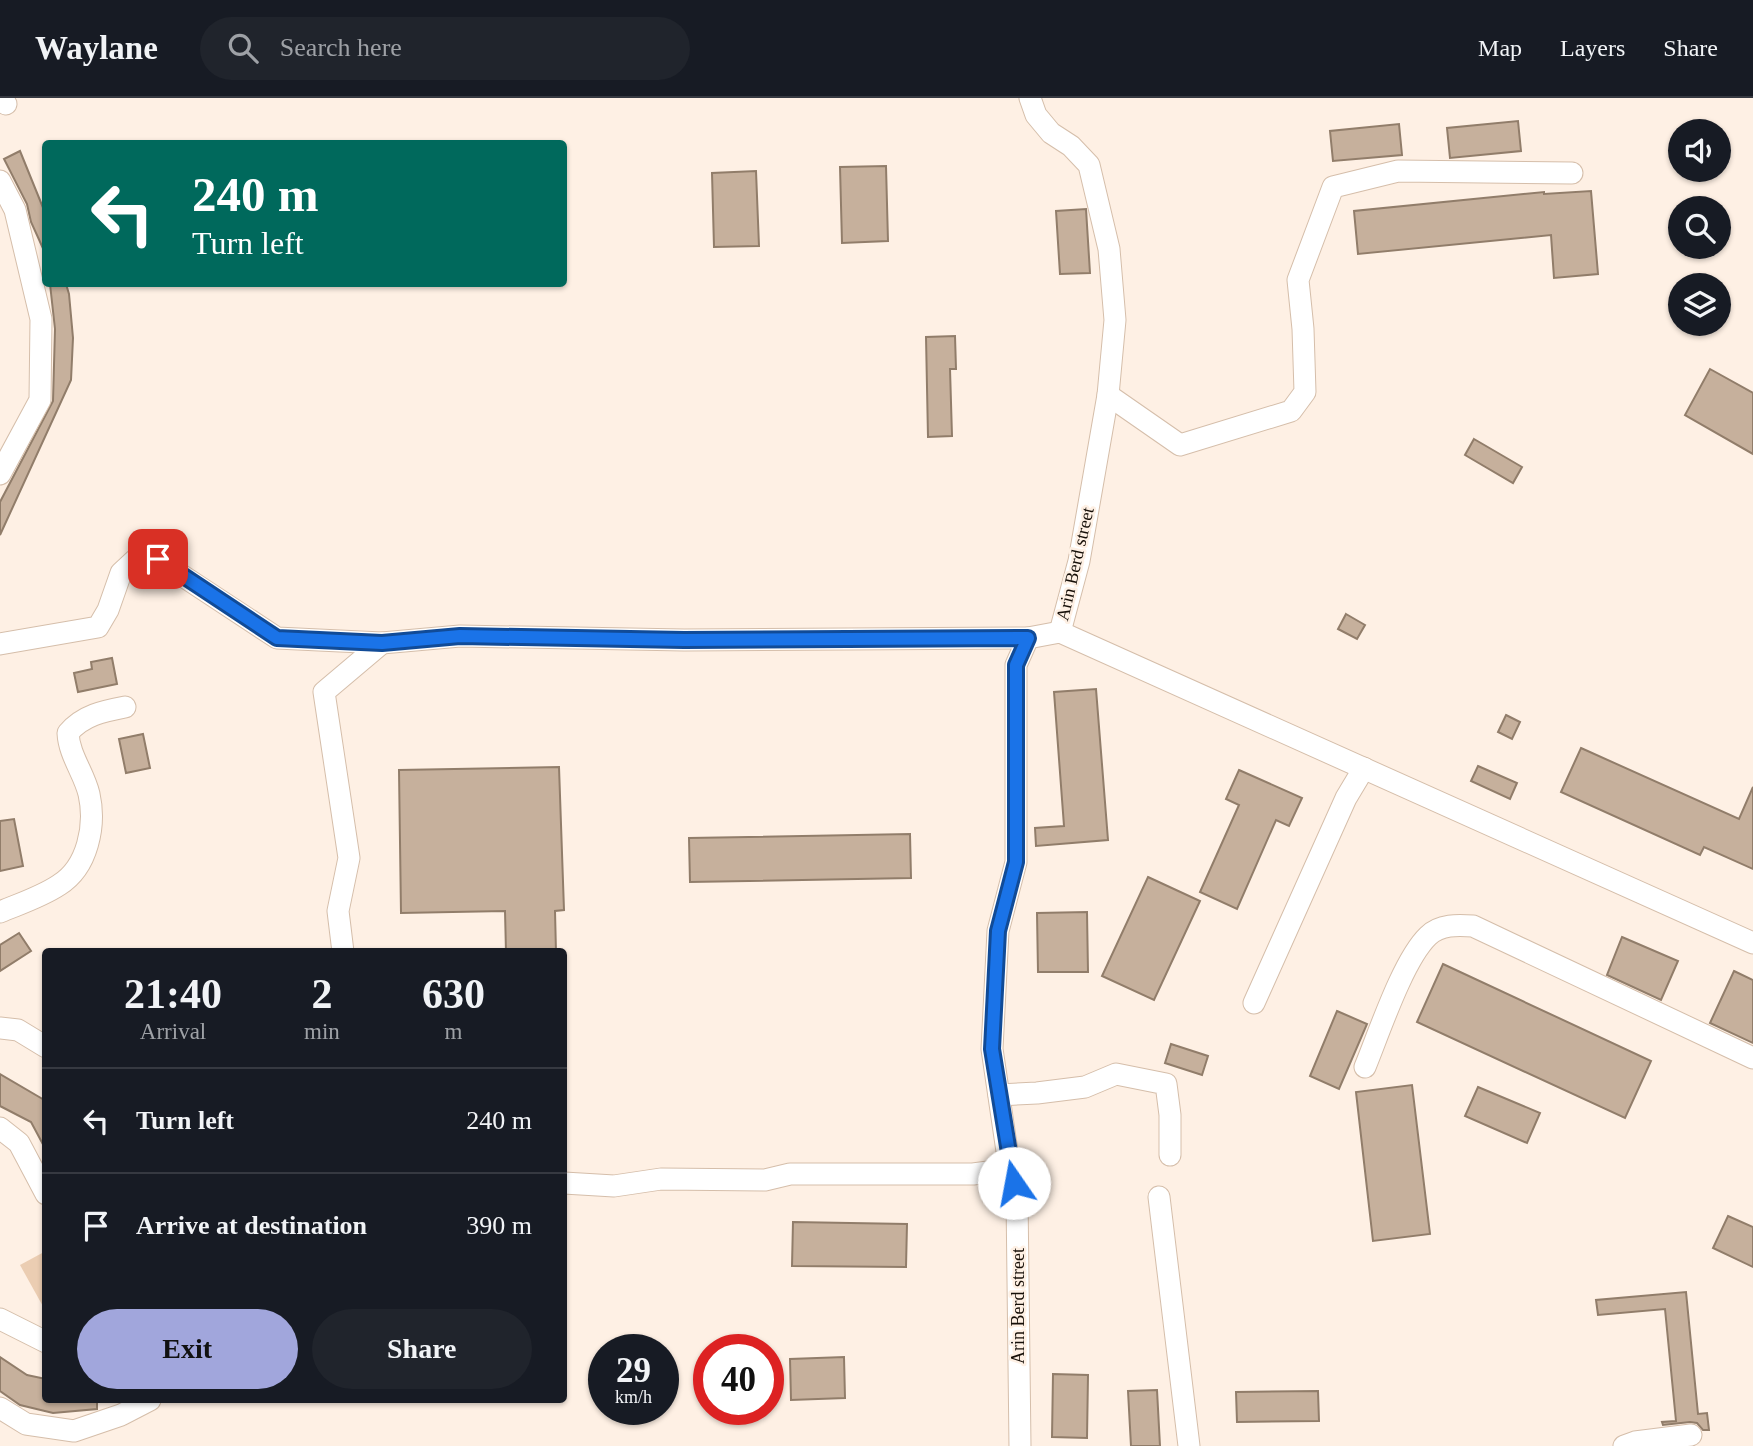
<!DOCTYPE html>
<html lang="en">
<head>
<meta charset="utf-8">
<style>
	:root { --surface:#171b24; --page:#20242c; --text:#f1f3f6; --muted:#9ea1a6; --line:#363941; --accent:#a1a6dc }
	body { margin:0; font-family:"Times New Roman",serif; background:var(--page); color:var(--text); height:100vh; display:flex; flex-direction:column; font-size:26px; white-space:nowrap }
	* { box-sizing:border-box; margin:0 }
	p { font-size:23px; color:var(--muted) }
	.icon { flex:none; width:38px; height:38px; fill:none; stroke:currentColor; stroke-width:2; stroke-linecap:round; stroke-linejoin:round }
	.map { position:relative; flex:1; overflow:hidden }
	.details { position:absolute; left:42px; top:850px; width:525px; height:455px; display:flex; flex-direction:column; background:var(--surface); border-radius:7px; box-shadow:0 2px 5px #0004 }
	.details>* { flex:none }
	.banner { position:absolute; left:42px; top:42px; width:525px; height:147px; border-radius:7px; box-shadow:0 2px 5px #0004; background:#00695c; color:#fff; overflow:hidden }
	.controls { position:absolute; left:1668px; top:21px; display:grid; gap:14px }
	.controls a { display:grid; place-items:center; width:63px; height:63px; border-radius:50%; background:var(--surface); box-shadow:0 2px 5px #0004; font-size:35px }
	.speed { position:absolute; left:588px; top:1236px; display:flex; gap:14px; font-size:35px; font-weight:700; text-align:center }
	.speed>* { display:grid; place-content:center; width:91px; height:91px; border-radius:50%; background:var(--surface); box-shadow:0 2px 5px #0004; line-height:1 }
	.speed small { font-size:18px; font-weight:400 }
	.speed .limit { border:10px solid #d22; background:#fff; color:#111 }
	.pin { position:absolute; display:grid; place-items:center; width:60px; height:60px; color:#fff; margin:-30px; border-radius:14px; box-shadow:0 4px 10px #0006 }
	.me { position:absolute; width:77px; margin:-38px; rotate:348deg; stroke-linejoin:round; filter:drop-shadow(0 0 5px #0008) }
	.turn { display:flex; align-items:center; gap:24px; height:147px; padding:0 35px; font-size:32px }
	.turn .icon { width:91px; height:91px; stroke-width:2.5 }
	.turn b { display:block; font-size:49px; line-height:60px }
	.eta { display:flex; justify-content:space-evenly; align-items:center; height:119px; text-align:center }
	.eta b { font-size:42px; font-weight:700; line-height:49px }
	.action { display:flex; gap:14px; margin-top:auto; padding:14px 35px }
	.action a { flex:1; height:80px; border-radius:42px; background:var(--accent); color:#111; font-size:28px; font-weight:700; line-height:80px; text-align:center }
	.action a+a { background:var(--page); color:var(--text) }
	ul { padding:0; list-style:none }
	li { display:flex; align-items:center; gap:21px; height:105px; padding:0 35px; border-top:2px solid var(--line) }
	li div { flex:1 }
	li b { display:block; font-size:26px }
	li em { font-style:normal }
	header { display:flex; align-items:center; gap:42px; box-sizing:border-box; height:98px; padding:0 35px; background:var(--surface); border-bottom:2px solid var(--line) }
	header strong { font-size:33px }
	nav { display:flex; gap:38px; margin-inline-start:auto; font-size:24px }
	.search { width:490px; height:63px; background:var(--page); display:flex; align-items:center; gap:18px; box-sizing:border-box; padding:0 24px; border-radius:38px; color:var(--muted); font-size:26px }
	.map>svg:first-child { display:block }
</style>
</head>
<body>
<header>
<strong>Waylane</strong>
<div class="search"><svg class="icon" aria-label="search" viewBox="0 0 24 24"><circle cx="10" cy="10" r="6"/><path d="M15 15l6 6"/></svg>Search here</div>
<nav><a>Map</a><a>Layers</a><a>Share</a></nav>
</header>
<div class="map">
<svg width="1753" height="1348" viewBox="0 0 1753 1348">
	<rect width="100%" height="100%" fill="#fef0e4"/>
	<path fill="#ebcdb2" d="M44 1154 46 1157 45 1212 20 1167Z"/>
	<g fill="#c6b09c" stroke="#917d6a" stroke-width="2">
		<path d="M1518 23 1521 53 1450 60 1447 30Z"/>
		<path d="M1399 26 1402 57 1333 63 1330 33Z"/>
		<path d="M20 53 46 117V157L31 124 27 106 4 61Z"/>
		<path d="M886 68 888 143 842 145 840 69Z"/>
		<path d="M756 73 759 148 714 149 712 75Z"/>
		<path d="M1591 93 1598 176 1554 180 1551 137 1358 156 1354 113 1544 94V96Z"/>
		<path d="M1086 111 1090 175 1060 176 1056 113Z"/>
		<path d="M50 186H66L69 196 73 240 71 282 0 437V404L53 303 55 231Z"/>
		<path d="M955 238 956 271H950L952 338 928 339 926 239Z"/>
		<path d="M1710 271 1753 295V356L1685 317Z"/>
		<path d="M1474 341 1522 369 1513 385 1465 357Z"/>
		<path d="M1346 516 1365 527 1357 541 1338 531Z"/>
		<path d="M112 560 117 586 78 594 74 575 92 571 91 564Z"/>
		<path d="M1096 591 1108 742 1036 748 1035 730 1064 728 1054 594Z"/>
		<path d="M1506 617 1520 624 1512 641 1498 634Z"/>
		<path d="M143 636 150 670 126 675 119 641Z"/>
		<path d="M1581 650 1739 721 1753 689V771L1704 749 1700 757 1561 694Z"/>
		<path d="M1478 668 1517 685 1510 701 1471 683Z"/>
		<path d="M559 669 564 812 555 813 556 854H506L505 813 401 815 399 672Z"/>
		<path d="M1239 672 1302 700 1289 728 1276 722 1237 811 1200 794 1239 707 1226 701Z"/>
		<path d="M14 721 23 768 0 773V723Z"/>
		<path d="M910 736 911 780 690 784 689 740Z"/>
		<path d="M1148 779 1200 803 1154 902 1102 878Z"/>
		<path d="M1087 814 1088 874H1038L1037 815Z"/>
		<path d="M19 835 31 853 0 873V847Z"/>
		<path d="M1622 839 1678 863 1661 902 1607 877Z"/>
		<path d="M1443 866 1651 963 1625 1020 1417 924Z"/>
		<path d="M1734 873 1753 882V945L1710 925Z"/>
		<path d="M1337 913 1367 926 1339 991 1310 978Z"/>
		<path d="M1171 946 1208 958 1202 977 1165 965Z"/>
		<path d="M0 976 46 1003V1052L31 1024 0 1008Z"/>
		<path d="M1412 987 1430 1136 1373 1143 1356 994Z"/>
		<path d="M1478 989 1540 1015 1527 1045 1465 1018Z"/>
		<path d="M1728 1118 1753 1129V1169L1713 1150Z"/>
		<path d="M793 1124 907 1126 906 1169 792 1168Z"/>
		<path d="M1686 1194 1698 1316 1707 1315 1709 1332H1703L1697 1325 1690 1324 1663 1327 1662 1324 1676 1323 1665 1211 1598 1217 1596 1202Z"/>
		<path d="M0 1259 27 1277 46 1281V1302H97V1311L53 1315 20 1307 0 1293Z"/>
		<path d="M844 1259 845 1300 791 1302 790 1261Z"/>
		<path d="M1053 1276 1088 1277 1087 1340 1052 1339Z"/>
		<path d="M1157 1292 1160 1348H1131L1128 1293Z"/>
		<path d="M1318 1293 1319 1323 1237 1324 1236 1294Z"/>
	</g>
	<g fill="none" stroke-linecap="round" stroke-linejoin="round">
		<defs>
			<g id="minor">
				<path d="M1 0 6 6"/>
				<path d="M1030 0 1036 17 1051 35 1071 48 1089 67 1109 151 1115 222 1108 297 1079 463 1060 534"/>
				<path d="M0 83 15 112 41 221 40 302 0 376"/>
				<path d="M1108 297 1180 347 1291 313 1305 294 1303 231 1298 182 1333 89 1398 73 1572 75"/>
				<path d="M1060 534 1753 845"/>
				<path d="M0 546 98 529 108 512 121 475 135 462 157 461 277 540 382 545 460 538 684 542 1028 540"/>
				<path d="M0 814C19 806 41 799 59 787 88 769 96 727 89 696 84 675 69 657 68 635 83 617 104 613 125 609"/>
				<path d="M343 854 338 813 349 760 324 594 382 545"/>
				<path d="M1254 905 1346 700 1364 670"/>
				<path d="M0 930 18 932 46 949"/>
				<path d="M1365 969C1379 935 1403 862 1428 838 1440 826 1458 827 1473 828L1753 960"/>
				<path d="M999 997 1037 995 1085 989 1116 976 1166 986 1170 1017V1057"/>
				<path d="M0 1030 19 1045 46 1096"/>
				<path d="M564 1085 614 1088 661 1081 765 1082 790 1076H973L1011 1071"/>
				<path d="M1159 1099 1189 1348"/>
				<path d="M0 1221 46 1244"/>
				<path d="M0 1310 26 1326 74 1333 121 1317 150 1302"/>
				<path d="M1020 1348 1017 1099 1008 1060 992 951 998 833 1016 764V567L1028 540 1060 534"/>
				<path d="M1624 1348 1635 1344 1691 1337"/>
			</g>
		</defs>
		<use href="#minor" stroke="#d5beaa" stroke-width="23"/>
		<use href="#minor" stroke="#fff" stroke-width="21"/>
	</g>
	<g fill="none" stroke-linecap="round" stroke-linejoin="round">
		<defs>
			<path id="route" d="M158 461 277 540 382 545 460 538 684 542 1028 540 1016 567V764L998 833 992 951 1014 1085"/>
		</defs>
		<use href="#route" stroke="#114b97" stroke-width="18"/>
		<use href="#route" stroke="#1a73e8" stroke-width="12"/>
	</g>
	<g text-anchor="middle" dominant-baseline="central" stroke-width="5" stroke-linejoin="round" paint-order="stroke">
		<g font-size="18" fill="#150e07" stroke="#fef0e4">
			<text transform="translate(1075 466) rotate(-77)">Arin Berd street</text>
			<text transform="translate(1018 1208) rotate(-90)">Arin Berd street</text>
		</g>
	</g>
</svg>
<div class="controls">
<a><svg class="icon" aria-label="sound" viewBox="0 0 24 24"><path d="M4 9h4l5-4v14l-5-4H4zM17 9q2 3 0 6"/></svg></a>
<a><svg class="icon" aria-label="search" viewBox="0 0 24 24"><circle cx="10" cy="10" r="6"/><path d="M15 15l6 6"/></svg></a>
<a><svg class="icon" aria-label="layers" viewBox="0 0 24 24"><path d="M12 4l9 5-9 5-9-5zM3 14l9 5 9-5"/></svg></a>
</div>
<div class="speed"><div>29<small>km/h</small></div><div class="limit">40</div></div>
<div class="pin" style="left:158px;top:461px;background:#d93025"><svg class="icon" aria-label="arrive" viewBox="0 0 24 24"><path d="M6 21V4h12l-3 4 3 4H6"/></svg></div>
<svg class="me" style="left:1014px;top:1085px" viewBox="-20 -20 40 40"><circle r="19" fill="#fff"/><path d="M0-13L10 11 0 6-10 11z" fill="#1a73e8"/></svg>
<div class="banner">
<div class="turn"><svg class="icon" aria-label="left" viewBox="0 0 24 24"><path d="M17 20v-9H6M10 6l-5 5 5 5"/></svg><div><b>240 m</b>Turn left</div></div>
</div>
<section class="details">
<div class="eta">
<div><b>21:40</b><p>Arrival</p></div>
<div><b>2</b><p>min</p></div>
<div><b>630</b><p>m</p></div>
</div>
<ul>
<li><svg class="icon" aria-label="left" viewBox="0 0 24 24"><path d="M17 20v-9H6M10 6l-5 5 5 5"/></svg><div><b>Turn left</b></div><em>240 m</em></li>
<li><svg class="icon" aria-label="arrive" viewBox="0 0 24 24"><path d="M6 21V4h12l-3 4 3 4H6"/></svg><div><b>Arrive at destination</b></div><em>390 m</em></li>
</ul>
<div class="action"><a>Exit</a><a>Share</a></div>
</section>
</div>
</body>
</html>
